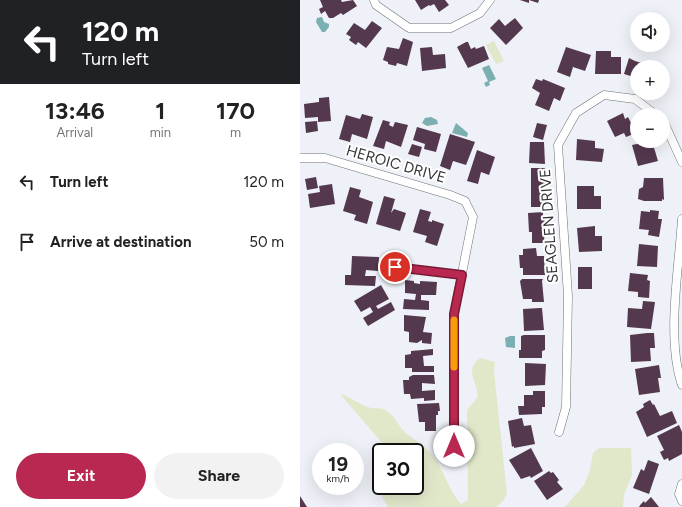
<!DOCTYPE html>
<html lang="en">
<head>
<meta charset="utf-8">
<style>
	:root { --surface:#fff; --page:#f2f2f2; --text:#222; --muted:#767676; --accent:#b92851 }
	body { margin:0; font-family:Figtree,sans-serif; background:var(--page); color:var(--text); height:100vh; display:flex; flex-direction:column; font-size:15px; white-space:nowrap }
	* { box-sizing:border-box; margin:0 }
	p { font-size:13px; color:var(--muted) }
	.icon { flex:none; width:22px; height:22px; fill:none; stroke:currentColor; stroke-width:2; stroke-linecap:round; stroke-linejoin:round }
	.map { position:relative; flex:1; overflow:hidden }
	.details { display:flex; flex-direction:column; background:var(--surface); width:300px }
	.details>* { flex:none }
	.banner { background:#202124; color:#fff; overflow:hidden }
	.buttons { position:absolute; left:330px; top:12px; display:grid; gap:8px }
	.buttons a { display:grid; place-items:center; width:40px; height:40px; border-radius:50%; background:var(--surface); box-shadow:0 4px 16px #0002; font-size:20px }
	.speed { position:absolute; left:12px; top:443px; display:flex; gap:8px; font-size:20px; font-weight:700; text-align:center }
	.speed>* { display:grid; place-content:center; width:52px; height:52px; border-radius:50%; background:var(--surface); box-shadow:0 4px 16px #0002; line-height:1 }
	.speed small { font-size:10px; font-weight:400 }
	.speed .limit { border:2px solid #111; border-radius:6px; background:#fff; color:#111 }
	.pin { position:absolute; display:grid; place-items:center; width:34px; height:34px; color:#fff; margin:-17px; border:2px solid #fff; border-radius:50%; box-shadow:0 1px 4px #0007 }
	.me { position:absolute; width:44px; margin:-22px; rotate:0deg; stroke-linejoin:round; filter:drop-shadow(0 0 3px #0008) }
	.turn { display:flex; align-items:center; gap:14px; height:84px; padding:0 16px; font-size:18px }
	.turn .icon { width:52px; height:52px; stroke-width:2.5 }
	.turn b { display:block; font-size:28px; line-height:34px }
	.eta { display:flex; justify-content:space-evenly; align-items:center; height:68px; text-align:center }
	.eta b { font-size:24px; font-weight:700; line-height:28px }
	.cta { display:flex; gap:8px; margin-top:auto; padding:8px 16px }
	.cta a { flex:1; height:46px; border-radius:24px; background:var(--accent); color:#fff; font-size:16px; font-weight:700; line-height:46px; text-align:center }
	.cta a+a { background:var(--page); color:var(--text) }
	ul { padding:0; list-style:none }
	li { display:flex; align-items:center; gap:12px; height:60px; padding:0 16px }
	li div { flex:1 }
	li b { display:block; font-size:15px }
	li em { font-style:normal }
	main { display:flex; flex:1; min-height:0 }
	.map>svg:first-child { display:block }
</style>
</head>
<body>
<main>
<section class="details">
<div class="banner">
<div class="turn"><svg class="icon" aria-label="left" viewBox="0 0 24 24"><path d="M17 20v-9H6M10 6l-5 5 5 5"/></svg><div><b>120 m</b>Turn left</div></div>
</div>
<div class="eta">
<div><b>13:46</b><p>Arrival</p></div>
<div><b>1</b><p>min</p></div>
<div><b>170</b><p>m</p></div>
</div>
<ul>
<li><svg class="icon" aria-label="left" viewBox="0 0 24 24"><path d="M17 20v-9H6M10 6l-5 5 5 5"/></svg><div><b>Turn left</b></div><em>120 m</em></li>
<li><svg class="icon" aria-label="arrive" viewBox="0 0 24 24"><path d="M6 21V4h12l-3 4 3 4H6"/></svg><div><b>Arrive at destination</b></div><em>50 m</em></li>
</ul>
<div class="cta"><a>Exit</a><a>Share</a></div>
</section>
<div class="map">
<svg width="382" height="507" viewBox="0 0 382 507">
	<rect width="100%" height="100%" fill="#eef1f7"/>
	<g fill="#e1e8ca">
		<path d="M194 41 204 61 196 64 186 45Z"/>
		<path d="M180 358 195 362 194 372 207 494 203 501 196 507H88L72 479 81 474V486H115V452H90L40 394C50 397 58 403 67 407 73 409 80 407 85 410 93 414 96 421 101 428 111 440 126 444 135 459 145 473 149 491 161 504L168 500 167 410 178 397C177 380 164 371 180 358Z"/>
		<path d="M299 448H331L332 475 324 495 323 507H265L284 485 290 470 293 453Z"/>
	</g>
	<g fill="#7cafb1">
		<path d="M22 17 24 22 29 24V27L25 32H22L16 22 17 18Z"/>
		<path d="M189 65 196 79 189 82 190 85 186 87 184 83 188 81 182 68Z"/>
		<path d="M131 117 137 120 138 124 127 126 122 123 125 118Z"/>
		<path d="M156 123 168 133 167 137 152 133Z"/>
		<path d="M210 336H215V348L206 347 205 338Z"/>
	</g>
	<g fill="#54384e">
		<path d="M20 0H41L42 2 53 0 57 6 43 15 41 13 33 18H29L25 11 21 14 19 9 23 7Z"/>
		<path d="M115 0H145L149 5 139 12 134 4 130 6 129 5 121 10Z"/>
		<path d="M220 0H239L238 3 229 0V3Z"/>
		<path d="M215 18 223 28 206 45 190 28 199 19 205 26Z"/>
		<path d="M72 21 82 28 66 48 58 42 56 45 49 40 51 37 46 34 54 23 65 30Z"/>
		<path d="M103 38 113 42 107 66 97 63 96 66 88 64V62L83 60 87 47 99 49Z"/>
		<path d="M166 42H168L171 49 175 47 176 49 184 46 189 59 168 68 157 47Z"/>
		<path d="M132 47 133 55 145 54 146 68 122 71 120 48Z"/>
		<path d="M266 47 291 55 285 71 273 67 270 77 257 72Z"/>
		<path d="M296 51H311V57H321V74H295Z"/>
		<path d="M329 58 335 61 354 67H337V78L324 74Z"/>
		<path d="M236 79 242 81 243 79 265 88 260 101 254 98 249 111 235 105 240 93 232 88Z"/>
		<path d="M29 97 31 121 18 122V117L5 118 4 104 19 102V98Z"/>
		<path d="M323 113 325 119 328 117 336 133 326 137 324 133 315 137 307 121Z"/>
		<path d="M62 114 73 117 67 139 52 134 50 142 39 139 46 115 60 119Z"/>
		<path d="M83 120 90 122 89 125 93 127 95 122 108 125 101 147 86 141 84 149 73 146Z"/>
		<path d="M17 121 18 131 6 133 5 122Z"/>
		<path d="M237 123 247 125 243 140 233 137Z"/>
		<path d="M117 127 141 134 136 152 124 149 125 144 113 140Z"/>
		<path d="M150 134 175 142 166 165 153 161 150 170 140 166Z"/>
		<path d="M277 139 295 141V148L304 149 302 162 276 160Z"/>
		<path d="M352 141 358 161 338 166 332 145Z"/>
		<path d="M230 142H244L245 164 229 163Z"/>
		<path d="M112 144 122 147 119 157 108 154Z"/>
		<path d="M177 150 195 157 189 175 181 172 178 184 167 181Z"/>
		<rect x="231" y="168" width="14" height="39"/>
		<path d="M16 177 18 188 7 190 5 179Z"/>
		<path d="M344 178H363L364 200 362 199V201H344L338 199 339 189 343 187Z"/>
		<path d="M32 184 35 204 10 208 8 194 20 192 19 186Z"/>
		<path d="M277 186H294V196H301V209H277Z"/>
		<path d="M50 187 61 190 59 197 73 202 67 224 54 220 56 215 43 211Z"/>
		<path d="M84 196 95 199 91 213 94 209 106 213 100 231 76 224Z"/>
		<path d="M120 209 131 212 128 221 132 222V220L144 224 137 246 125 242 127 236 113 232Z"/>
		<path d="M350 210 359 211 358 219H362L359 237 348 235 349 230 339 229 341 211 350 212Z"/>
		<path d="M243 212V216H245L244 243H232V232H229L228 213Z"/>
		<path d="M295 226V236H302V251L279 252 277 228Z"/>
		<path d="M339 244 358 246 357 267 337 266Z"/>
		<path d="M236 248 237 256H244L245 275H223V268H220L219 255H223V249Z"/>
		<path d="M52 256 79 257 78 271 66 270 65 276H76L75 286 45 285V275H51Z"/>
		<rect x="278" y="267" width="14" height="22"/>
		<path d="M330 273 348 275 347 280 350 281 349 298 338 297V292L328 291Z"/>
		<path d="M222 279H243L242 281 244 302H232V299H223L220 281Z"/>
		<path d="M105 280 114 281V283L120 284V281L137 282 136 295H121V300L129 301V310L103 309 104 299 115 300 116 294 105 293Z"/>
		<path d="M81 285 89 299 76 306 78 309 91 302 95 310 68 326 63 318 73 312 70 307 61 312 54 301Z"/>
		<path d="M343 301 355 302 351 329 327 327 328 308 342 309Z"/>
		<path d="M240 308H242L244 330 224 331 223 309Z"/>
		<path d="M104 315 126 317 123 332 132 333 131 344 122 343V340L117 343 109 342V332L104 331Z"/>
		<path d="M347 333H354L355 348H350L351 361 331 362 330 335Z"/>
		<path d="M224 335H245V350L242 351V358H219V350H221V336Z"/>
		<path d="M133 349V355L123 356 124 366H134V372H112V368H105V355L111 354V351Z"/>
		<path d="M225 363 246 364 245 385 225 386Z"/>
		<path d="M359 365 361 378H358L360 392 339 395 335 369Z"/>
		<path d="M113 375H134L135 384 122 383V391L135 390V400L124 401V398L111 399 110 394H104L103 380H109V377Z"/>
		<path d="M233 391H245V407H242V414L219 415 218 406H224V395H233Z"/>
		<path d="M350 400 353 405 354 404 360 416 372 411 377 423 347 437 336 412 344 407 343 404Z"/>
		<path d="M139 403 140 411H138V415H136V431H125V422H119L117 404Z"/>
		<path d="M222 418 224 426 231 425 235 444 214 448V446L212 447 208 421Z"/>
		<path d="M379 425 382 432V454L369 461 368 458 364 460 360 452 364 450 357 436Z"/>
		<path d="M231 448 243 471 231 478 230 476 221 479 209 460Z"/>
		<path d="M348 460 359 464 349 494 333 488 341 469 344 471Z"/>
		<path d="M249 471 251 473 253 472 259 480 257 482 263 489 247 500 234 481Z"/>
		<path d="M0 496 7 507H0Z"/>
		<path d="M351 497 359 507H339L341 504 344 501 345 503Z"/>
	</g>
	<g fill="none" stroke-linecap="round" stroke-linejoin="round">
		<defs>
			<path id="lane" d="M95 267 161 275"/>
			<g id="street">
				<path d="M74 0 76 5 109 28H151L180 13 190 0"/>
				<path d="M363 120 382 162"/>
				<path d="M0 158H25L150 195 165 201 173 217 154 314V446"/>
				<path d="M382 219C379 269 366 338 382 385"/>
				<path d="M259 432 266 407 268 296 258 145 276 113 304 95 335 99 356 115"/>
				<path d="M382 484 379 494 382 501"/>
			</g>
		</defs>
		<use href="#lane" stroke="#6f7177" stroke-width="5"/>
		<use href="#street" stroke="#6f7177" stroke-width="9"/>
		<use href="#lane" stroke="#fff" stroke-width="4"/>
		<use href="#street" stroke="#fff" stroke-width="8"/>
	</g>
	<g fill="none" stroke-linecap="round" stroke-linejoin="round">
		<defs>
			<path id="route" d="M95 267 162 275 154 314V446"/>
		</defs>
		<use href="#route" stroke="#781a35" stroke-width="10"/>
		<use href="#route" stroke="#b92851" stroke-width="7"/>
		<path stroke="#f59e0b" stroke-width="7" d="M154 367V320"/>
	</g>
	<g text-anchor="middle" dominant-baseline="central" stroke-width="4" stroke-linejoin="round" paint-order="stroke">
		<g font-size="15" fill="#323335" stroke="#fff">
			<text transform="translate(96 164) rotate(16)">HEROIC DRIVE</text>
			<text transform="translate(249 226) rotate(-94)">SEAGLEN DRIVE</text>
		</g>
	</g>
</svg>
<div class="buttons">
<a><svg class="icon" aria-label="sound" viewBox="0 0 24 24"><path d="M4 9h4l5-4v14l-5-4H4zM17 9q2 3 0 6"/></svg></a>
<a>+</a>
<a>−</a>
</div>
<div class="speed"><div>19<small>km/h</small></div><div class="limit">30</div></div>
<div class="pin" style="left:95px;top:267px;background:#d93025"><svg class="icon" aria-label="arrive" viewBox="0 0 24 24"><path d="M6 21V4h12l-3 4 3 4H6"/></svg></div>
<svg class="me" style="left:154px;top:446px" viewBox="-20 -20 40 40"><circle r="19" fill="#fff"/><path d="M0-13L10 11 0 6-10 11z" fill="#b92851"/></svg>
</div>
</main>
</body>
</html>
